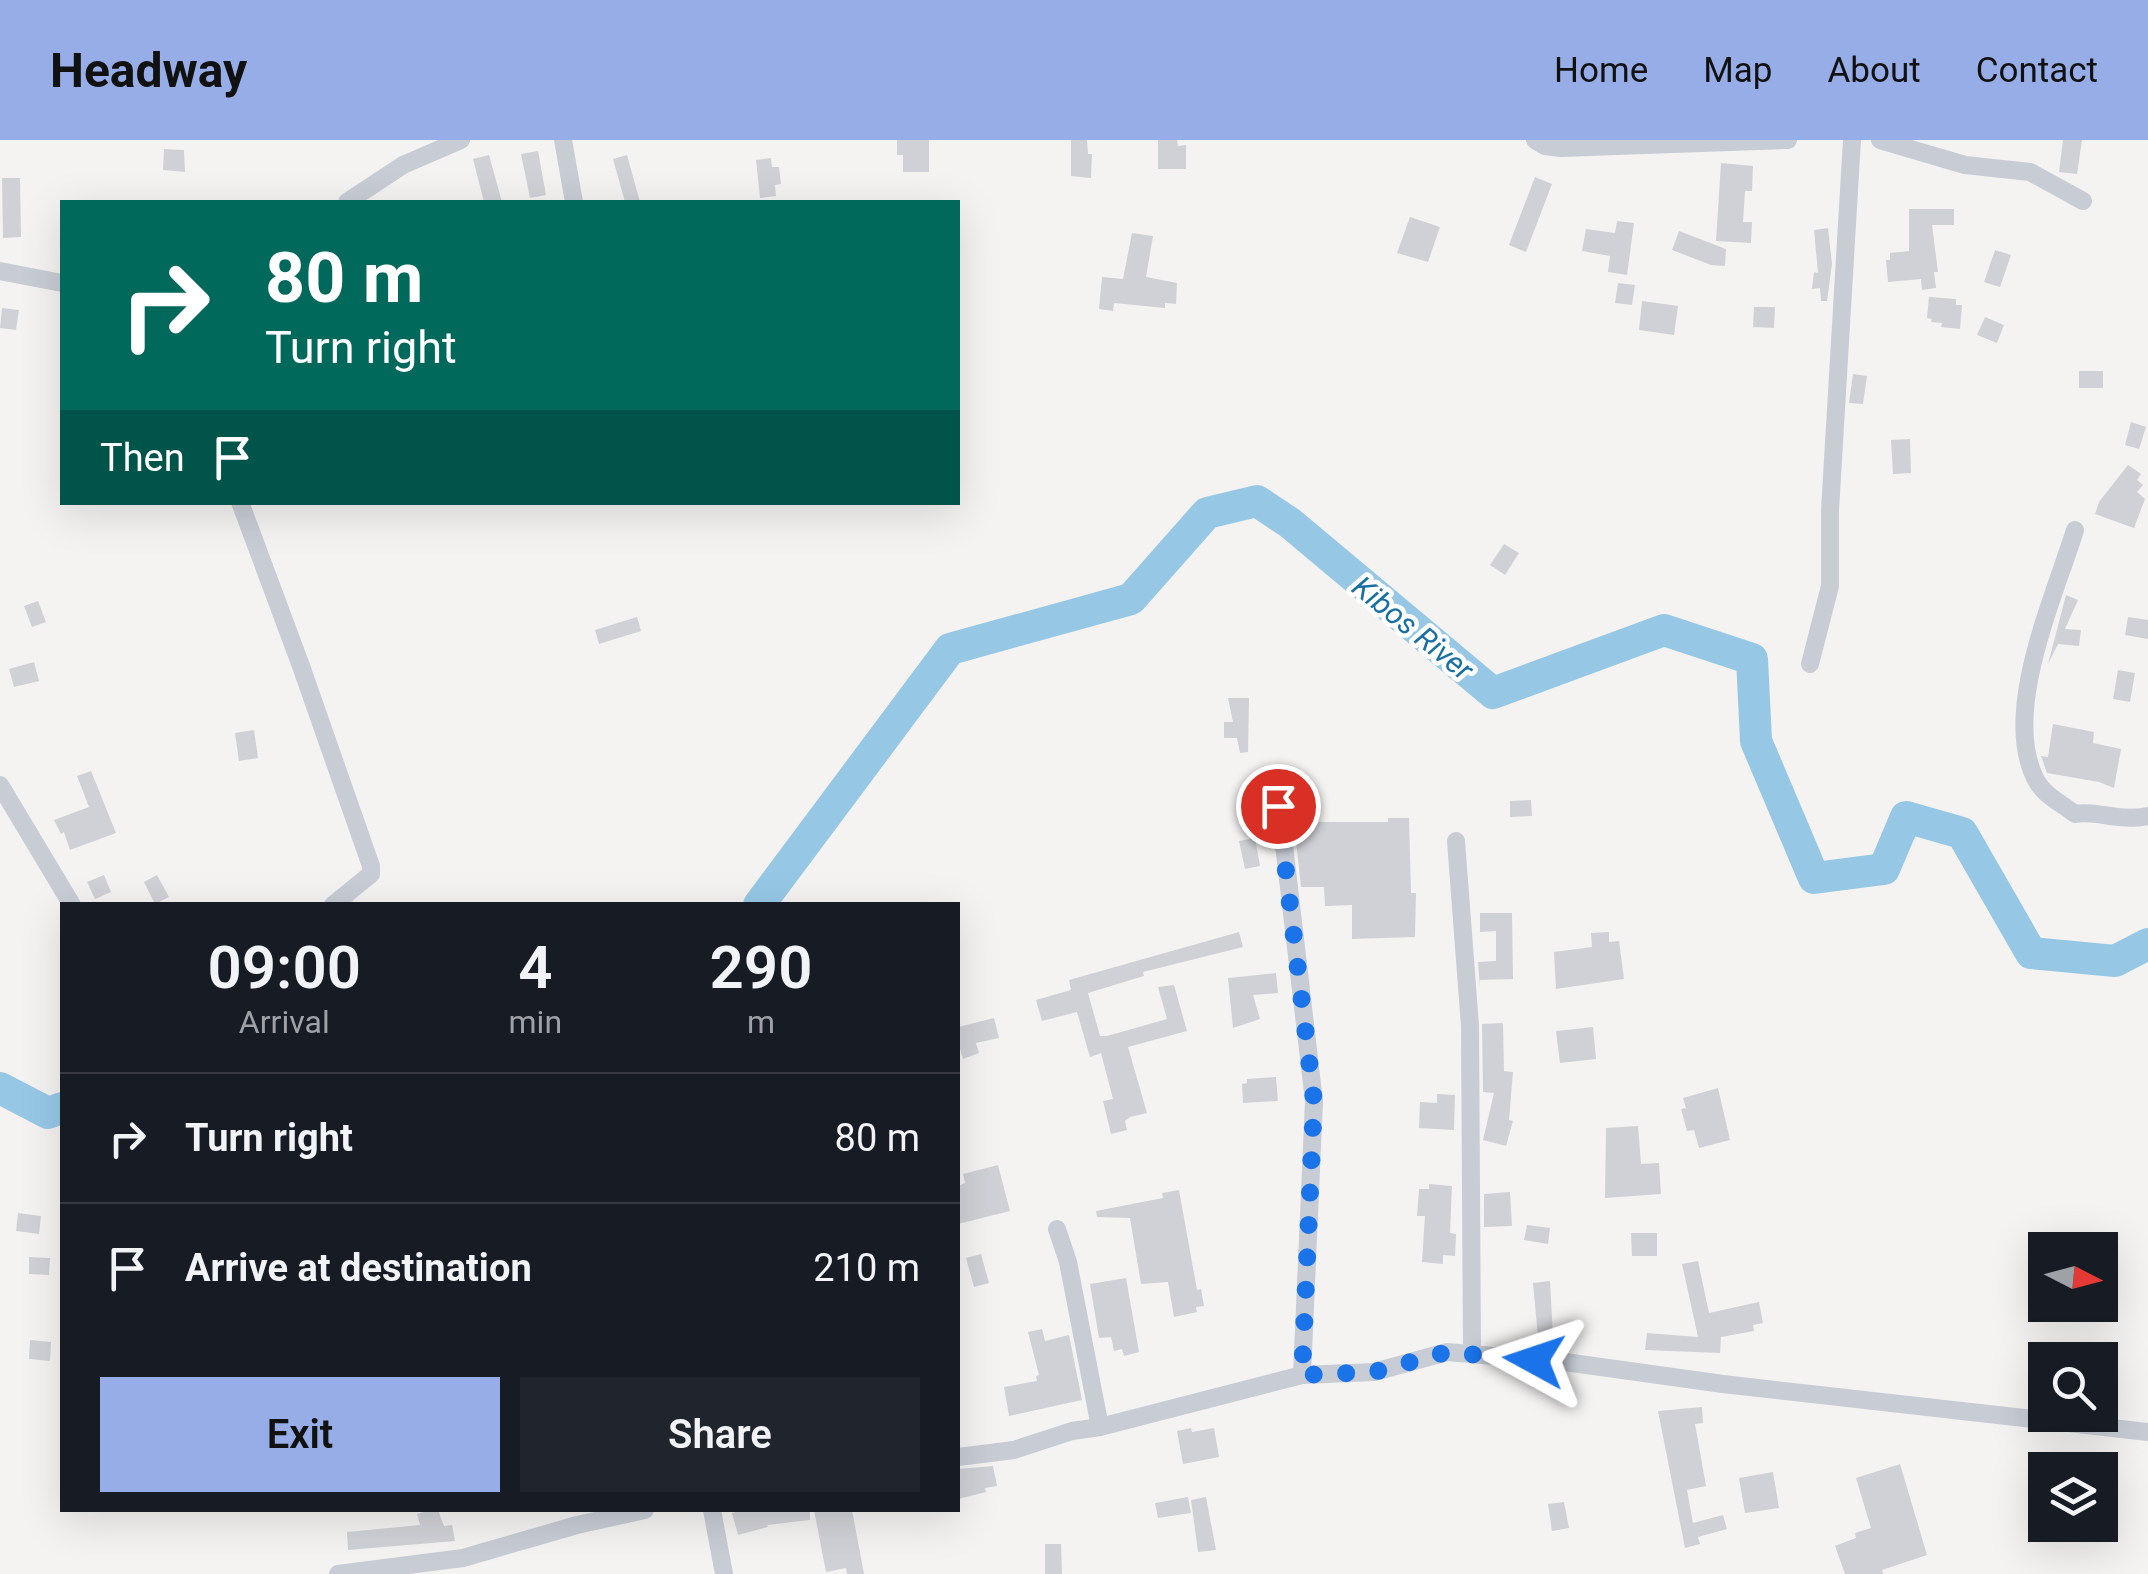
<!DOCTYPE html>
<html lang="en">
<head>
<meta charset="utf-8">
<style>
	:root { --surface:#171b24; --page:#20242c; --text:#f1f3f6; --muted:#9ea1a6; --line:#363941; --accent:#97ade8 }
	body { margin:0; font-family:Roboto,sans-serif; background:var(--page); color:var(--text); height:100vh; display:flex; flex-direction:column; font-size:38px; white-space:nowrap }
	* { box-sizing:border-box; margin:0 }
	p { font-size:32px; color:var(--muted) }
	.icon { flex:none; width:55px; height:55px; fill:none; stroke:currentColor; stroke-width:2; stroke-linecap:round; stroke-linejoin:round }
	.map { position:relative; flex:1; overflow:hidden }
	.details { position:absolute; left:60px; top:762px; width:900px; height:610px; display:flex; flex-direction:column; background:var(--surface); border-radius:0px; box-shadow:0 10px 40px #0002 }
	.details>* { flex:none }
	.guide { position:absolute; left:60px; top:60px; width:900px; height:305px; border-radius:0px; box-shadow:0 10px 40px #0002; background:#00695c; color:#fff; overflow:hidden }
	.needle { width:65px; rotate:96deg }
	.buttons { position:absolute; left:2028px; top:1092px; display:grid; gap:20px }
	.buttons a { display:grid; place-items:center; width:90px; height:90px; border-radius:0px; background:var(--surface); box-shadow:0 10px 40px #0002; font-size:50px }
	.pin { position:absolute; display:grid; place-items:center; width:85px; height:85px; color:#fff; margin:-42px; border:5px solid #fff; border-radius:50%; box-shadow:0 2px 10px #0007 }
	.me { position:absolute; width:110px; margin:-55px; rotate:275deg; stroke-linejoin:round; filter:drop-shadow(0 0 8px #0008) }
	.turn { display:flex; align-items:center; gap:35px; height:210px; padding:0 40px; font-size:45px }
	.turn .icon { width:130px; height:130px; stroke-width:2.5 }
	.turn b { display:block; font-size:70px; line-height:85px }
	.then { display:flex; align-items:center; height:95px; padding:0 40px; background:#0003; gap:20px; font-size:38px }
	.eta { display:flex; justify-content:space-evenly; align-items:center; height:170px; text-align:center }
	.eta b { font-size:60px; font-weight:600; line-height:70px }
	.primary-button { display:flex; gap:20px; margin-top:auto; padding:20px 40px }
	.primary-button a { flex:1; height:115px; border-radius:0px; background:var(--accent); color:#111; font-size:40px; font-weight:600; line-height:115px; text-align:center }
	.primary-button a+a { background:var(--page); color:var(--text) }
	ul { padding:0; list-style:none }
	li { display:flex; align-items:center; gap:30px; height:130px; padding:0 40px; border-top:2px solid var(--line) }
	li div { flex:1 }
	li b { display:block; font-size:38px }
	li em { font-style:normal }
	header { display:flex; align-items:center; gap:60px; box-sizing:border-box; height:140px; padding:0 50px; background:var(--accent); color:#111 }
	header strong { font-size:48px }
	nav { display:flex; gap:55px; margin-inline-start:auto; font-size:35px }
	.map>svg:first-child { display:block }
</style>
</head>
<body>
<header>
<strong>Headway</strong>
<nav><a>Home</a><a>Map</a><a>About</a><a>Contact</a></nav>
</header>
<div class="map">
<svg width="2148" height="1434" viewBox="0 0 2148 1434">
	<rect width="100%" height="100%" fill="#f4f3f2"/>
	<g fill="none" stroke-linecap="round" stroke-linejoin="round">
		<g stroke="#96c8e6" stroke-width="32">
			<path d="M759 765 950 509 1131 459 1207 373 1257 361 1290 383 1493 553 1664 490 1752 519 1756 601 1814 738 1884 729 1906 677 1962 693 2031 813 2115 821 2148 804"/>
			<path d="M0 948 48 973 62 968"/>
		</g>
	</g>
	<g fill="#d0d1d6">
		<path d="M897 0H929V32H903V15H897Z"/>
		<path d="M1071 0H1087L1088 14H1092L1091 38 1071 36Z"/>
		<path d="M1158 0H1177L1178 6 1186 5V29H1158Z"/>
		<path d="M2063 0H2082L2077 34 2059 32Z"/>
		<path d="M164 9 184 10 185 32 163 30Z"/>
		<path d="M538 11 546 55 530 58 521 14Z"/>
		<path d="M489 15 502 62H484L473 19Z"/>
		<path d="M627 15 640 62H625L613 19Z"/>
		<path d="M771 18 772 27H779L781 44 775 45 776 56 760 58 756 20Z"/>
		<path d="M1721 23 1753 26 1752 51H1745L1743 82H1752L1751 103 1716 101Z"/>
		<path d="M1535 37 1552 44 1526 112 1509 105Z"/>
		<path d="M2 38H20L21 97 3 98Z"/>
		<path d="M1909 69H1954V85H1932L1938 132H1934L1936 148 1922 150 1921 139 1888 142 1886 120H1890V113L1909 111Z"/>
		<path d="M1410 77 1440 87 1428 122 1397 113Z"/>
		<path d="M1617 81 1634 83 1627 135 1608 132 1610 116 1582 111 1586 89 1615 93Z"/>
		<path d="M1828 88 1832 124 1827 161H1821L1820 148 1812 149 1814 132 1818 133 1814 90Z"/>
		<path d="M1679 91 1726 109 1725 126 1711 125 1672 110Z"/>
		<path d="M1132 93 1153 96 1146 137 1177 143 1176 164 1165 163V168L1114 163 1113 171 1099 169 1102 137 1123 139Z"/>
		<path d="M1995 110 2011 115 2000 147 1984 142Z"/>
		<path d="M1618 143 1635 145 1632 165 1615 163Z"/>
		<path d="M1929 157 1956 159V165H1962L1960 189 1941 187 1942 183 1931 182 1932 179 1927 178Z"/>
		<path d="M1642 161 1678 166 1674 195 1639 190Z"/>
		<path d="M1754 167H1775L1774 188 1753 187Z"/>
		<path d="M2 168 19 170 16 190 0 188Z"/>
		<path d="M1985 177 2004 185 1997 203 1977 195Z"/>
		<rect x="2079" y="231" width="24" height="17"/>
		<path d="M1853 234 1867 236 1863 264 1849 263Z"/>
		<path d="M2131 282 2146 287 2139 309 2125 305Z"/>
		<path d="M1910 299 1911 333 1893 334 1891 300Z"/>
		<path d="M2128 325 2141 334 2137 340 2143 345 2137 352 2145 359 2134 388 2095 374 2099 362Z"/>
		<path d="M1504 404 1519 413 1505 435 1490 425Z"/>
		<path d="M2066 455 2078 460 2065 489 2081 490 2079 506 2058 504 2048 524Z"/>
		<path d="M38 461 46 482 32 487 24 466Z"/>
		<path d="M637 477 641 491 599 504 595 490Z"/>
		<path d="M2128 477 2148 480V499L2125 495Z"/>
		<path d="M34 522 39 541 14 547 9 529Z"/>
		<path d="M2118 530 2135 533 2130 562 2113 559Z"/>
		<path d="M1228 558H1249L1248 612 1240 613 1237 598H1224V582H1233Z"/>
		<path d="M2053 584 2094 592 2093 603 2121 609 2114 648 2099 642 2047 633 2041 616 2048 617Z"/>
		<path d="M254 590 258 618 239 621 235 593Z"/>
		<path d="M91 631 116 693 70 710 64 692 61 694 54 680 89 667 77 636Z"/>
		<path d="M1531 660 1532 676 1510 677V661Z"/>
		<path d="M1388 678H1409L1411 753H1416L1415 797 1352 799V765L1325 766 1324 747H1301L1295 692 1311 690 1312 682H1388Z"/>
		<path d="M1255 698 1260 726 1245 729 1239 701Z"/>
		<path d="M104 735 111 752 95 759 87 742Z"/>
		<path d="M157 735 169 757 155 764 144 742Z"/>
		<path d="M1480 773H1512L1513 839 1480 840V848L1478 822 1496 821V791L1480 792Z"/>
		<path d="M1239 792 1243 807 1143 832 1144 836 1088 853 1100 896H1107L1167 879 1158 847 1174 845 1187 891 1128 907 1147 973 1130 977 1125 981 1127 990 1111 994 1103 961 1113 959 1101 913 1090 917 1077 872 1042 881 1036 860 1071 850 1069 840Z"/>
		<path d="M1609 792V802L1619 801 1624 839 1556 849 1554 812 1592 807 1591 793Z"/>
		<path d="M1276 833 1278 853 1253 855 1260 879 1233 888 1228 838Z"/>
		<path d="M994 878 999 898 976 903 979 913 963 919 958 902V887Z"/>
		<path d="M1503 883 1504 931 1513 932 1509 980 1513 981 1506 1006 1483 1000 1494 953 1483 952 1482 884Z"/>
		<path d="M1593 887 1596 919 1560 923 1556 891Z"/>
		<path d="M1276 937 1278 961 1243 963 1242 944 1247 943V939Z"/>
		<path d="M1718 948 1730 1000 1699 1008 1694 990 1687 991 1681 969 1686 968 1683 958Z"/>
		<path d="M1437 954 1455 955 1454 990 1419 988 1420 962 1437 963Z"/>
		<path d="M1638 986 1641 1024 1659 1023 1661 1054 1605 1058 1606 988Z"/>
		<path d="M998 1025 1010 1071 958 1084V1046L965 1043 963 1034Z"/>
		<path d="M1429 1044 1452 1046 1450 1093 1456 1094 1455 1116 1443 1115V1124L1422 1122 1425 1076H1417L1419 1049H1429Z"/>
		<path d="M1179 1050 1197 1150 1201 1149 1204 1166 1196 1167 1197 1172 1174 1177 1168 1142 1141 1144 1130 1078 1097 1077 1096 1071 1163 1058 1162 1053Z"/>
		<path d="M1510 1052 1512 1086 1484 1087V1054Z"/>
		<path d="M18 1073 41 1076 39 1094 16 1091Z"/>
		<path d="M1527 1085 1550 1088 1548 1104 1524 1100Z"/>
		<path d="M1631 1093H1657V1116H1632Z"/>
		<path d="M981 1114 989 1143 974 1147 966 1118Z"/>
		<path d="M29 1117 50 1118 49 1135 29 1134Z"/>
		<path d="M1698 1121 1709 1173 1759 1162 1763 1183 1753 1185 1754 1191 1721 1197 1720 1213 1645 1210 1647 1193 1698 1197 1682 1124Z"/>
		<path d="M1126 1138 1139 1212 1124 1216 1122 1209 1114 1211 1111 1197 1099 1198 1090 1144Z"/>
		<path d="M1550 1141 1553 1196 1538 1197 1533 1143Z"/>
		<path d="M1042 1189 1045 1201 1069 1195 1082 1260 1009 1276 1004 1247 1037 1241 1036 1236 1039 1235 1028 1192Z"/>
		<path d="M30 1200 51 1202 50 1221 29 1219Z"/>
		<path d="M1702 1267 1703 1283 1695 1284 1706 1346 1687 1350 1693 1383 1723 1375 1727 1389 1698 1397 1700 1404 1685 1408 1658 1271Z"/>
		<path d="M1191 1288 1192 1292 1214 1288 1219 1317 1183 1324 1177 1291Z"/>
		<path d="M1900 1324 1927 1415 1882 1430 1883 1434H1845L1835 1406 1856 1398 1855 1393 1871 1388 1856 1338Z"/>
		<path d="M993 1326 997 1346 985 1348 986 1352 958 1359V1329Z"/>
		<path d="M1773 1332 1779 1368 1745 1373 1739 1338Z"/>
		<path d="M1188 1357 1191 1373 1158 1378 1155 1363Z"/>
		<path d="M1206 1357 1216 1410 1198 1412 1191 1360Z"/>
		<path d="M1564 1362 1569 1388 1552 1391 1548 1364Z"/>
		<path d="M430 1370H438L444 1386 452 1385 455 1401 348 1410 347 1392 420 1385 417 1374Z"/>
		<path d="M743 1370H810V1380L767 1385 768 1387 738 1395 732 1373Z"/>
		<path d="M814 1370H852L864 1434H847L846 1428 826 1432Z"/>
		<path d="M1045 1404H1061L1062 1434H1045Z"/>
	</g>
	<g fill="none" stroke-linecap="round" stroke-linejoin="round">
		<g stroke="#c7ccd5" stroke-width="18">
			<path d="M563 0 574 62"/>
			<path d="M1535 0 1545 6 1561 8 1788 0"/>
			<path d="M1880 0 1965 25 2030 32 2083 61"/>
			<path d="M347 62 403 25 461 0"/>
			<path d="M0 131 62 143"/>
			<path d="M240 362 301 526 371 726V734L333 765"/>
			<path d="M2075 390C2054 458 2002 571 2035 638 2043 655 2061 663 2075 674 2098 670 2118 682 2148 676"/>
			<path d="M1810 524 1830 446V370L1852 0"/>
			<path d="M0 645 72 765"/>
			<path d="M1274 645 1282 688 1314 961 1302 1235"/>
			<path d="M1456 701 1470 886 1472 1214"/>
			<path d="M1057 1089 1068 1122 1100 1287"/>
			<path d="M958 1317 1014 1310 1072 1291 1100 1287 1302 1235 1374 1232 1447 1212 1565 1222 1723 1244 2148 1292"/>
			<path d="M712 1370 724 1434"/>
			<path d="M338 1434 463 1418 577 1385 645 1370"/>
		</g>
	</g>
	<g fill="none" stroke-linecap="round" stroke-linejoin="round">
		<path stroke="#1a73e8" stroke-width="18" stroke-dasharray="0 32.4" d="M1278 666 1314 961 1302 1235 1374 1232 1447 1212 1534 1220"/>
	</g>
	<g text-anchor="middle" dominant-baseline="central" stroke-width="9" stroke-linejoin="round" paint-order="stroke">
		<g font-size="30" font-style="italic" fill="#186fa4" stroke="#fff">
			<text transform="translate(1413 488) rotate(39)">Kibos River</text>
		</g>
	</g>
</svg>
<div class="buttons">
<a><svg class="needle" viewBox="-14 -14 28 28"><path d="M0-13l5 13h-10z" fill="#e53935"/><path d="M0 13l5-13h-10z" fill="#9ea1a6"/></svg></a>
<a><svg class="icon" aria-label="search" viewBox="0 0 24 24"><circle cx="10" cy="10" r="6"/><path d="M15 15l6 6"/></svg></a>
<a><svg class="icon" aria-label="layers" viewBox="0 0 24 24"><path d="M12 4l9 5-9 5-9-5zM3 14l9 5 9-5"/></svg></a>
</div>
<div class="pin" style="left:1278px;top:666px;background:#d93025"><svg class="icon" aria-label="arrive" viewBox="0 0 24 24"><path d="M6 21V4h12l-3 4 3 4H6"/></svg></div>
<svg class="me" style="left:1534px;top:1220px" viewBox="-20 -20 40 40"><path d="M0-17L14 15 0 8-14 15z" fill="#1a73e8" stroke="#fff" stroke-width="4"/></svg>
<div class="guide">
<div class="turn"><svg class="icon" aria-label="right" viewBox="0 0 24 24"><path d="M7 20v-9h11M14 6l5 5-5 5"/></svg><div><b>80 m</b>Turn right</div></div>
<div class="then">Then<svg class="icon" aria-label="arrive" viewBox="0 0 24 24"><path d="M6 21V4h12l-3 4 3 4H6"/></svg></div>
</div>
<section class="details">
<div class="eta">
<div><b>09:00</b><p>Arrival</p></div>
<div><b>4</b><p>min</p></div>
<div><b>290</b><p>m</p></div>
</div>
<ul>
<li><svg class="icon" aria-label="right" viewBox="0 0 24 24"><path d="M7 20v-9h11M14 6l5 5-5 5"/></svg><div><b>Turn right</b></div><em>80 m</em></li>
<li><svg class="icon" aria-label="arrive" viewBox="0 0 24 24"><path d="M6 21V4h12l-3 4 3 4H6"/></svg><div><b>Arrive at destination</b></div><em>210 m</em></li>
</ul>
<div class="primary-button"><a>Exit</a><a>Share</a></div>
</section>
</div>
</body>
</html>
